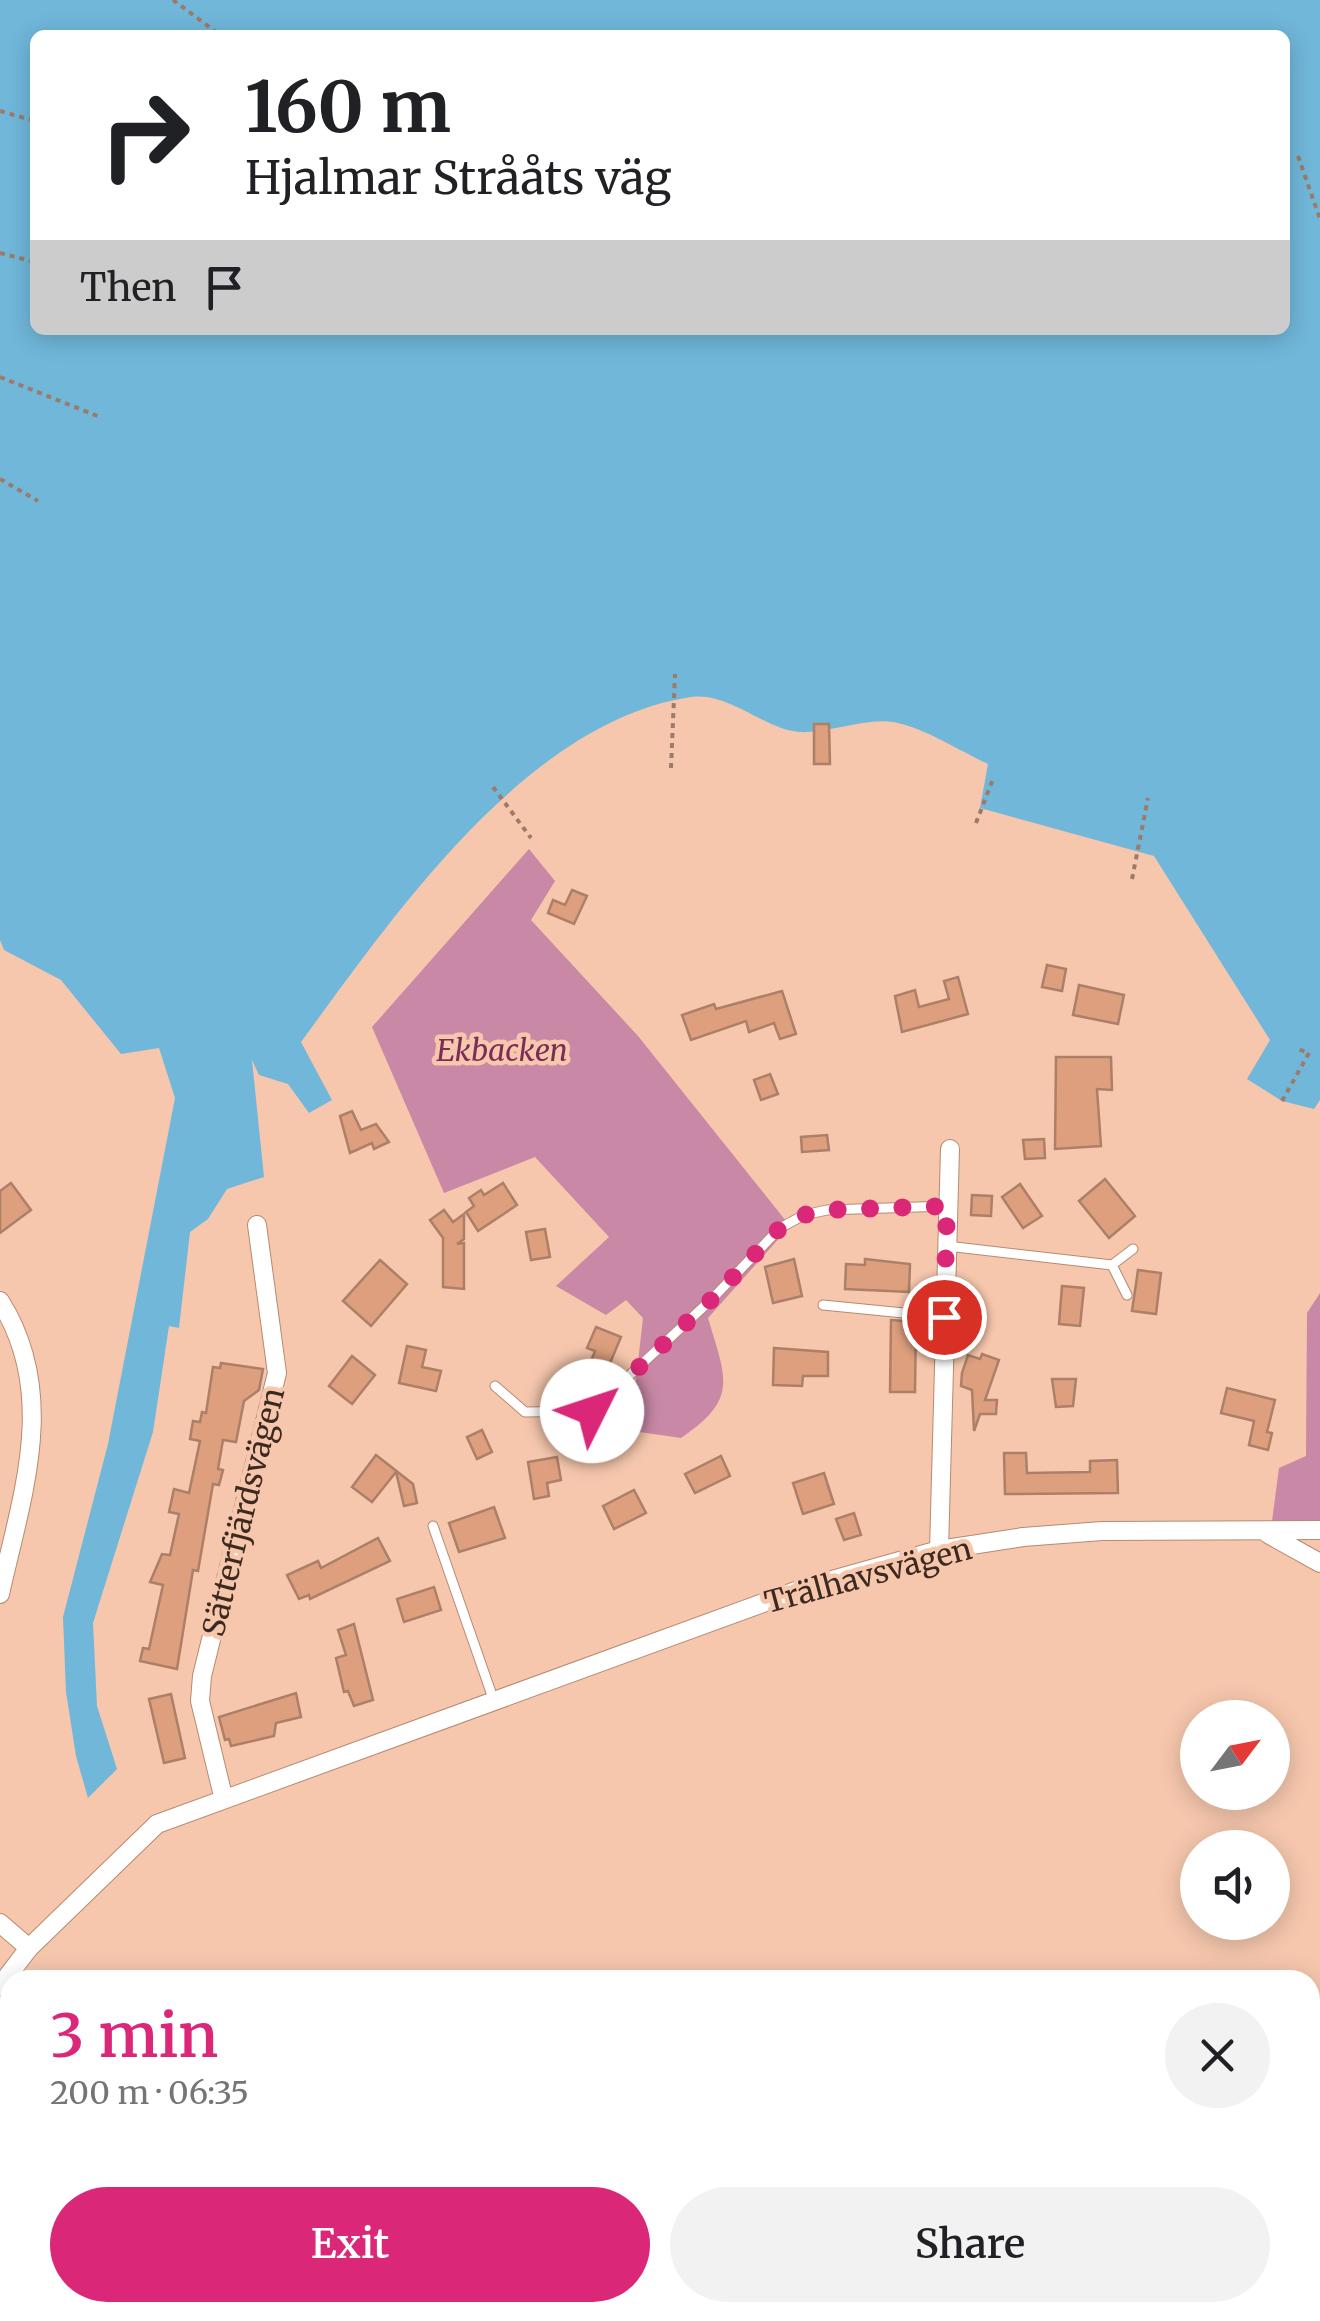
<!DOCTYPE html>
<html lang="en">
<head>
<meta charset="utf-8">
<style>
	:root { --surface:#fff; --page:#f2f2f2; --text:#202124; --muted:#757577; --accent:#db2777 }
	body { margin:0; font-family:Merriweather,serif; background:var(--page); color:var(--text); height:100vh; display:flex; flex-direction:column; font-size:38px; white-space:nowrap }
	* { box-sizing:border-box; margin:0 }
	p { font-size:32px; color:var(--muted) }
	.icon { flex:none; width:55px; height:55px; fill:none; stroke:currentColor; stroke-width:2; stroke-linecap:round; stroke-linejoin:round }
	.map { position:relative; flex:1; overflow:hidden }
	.side { position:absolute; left:0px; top:1970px; width:1320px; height:352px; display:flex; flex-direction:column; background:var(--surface); border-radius:30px 30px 0 0; box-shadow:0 5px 25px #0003 }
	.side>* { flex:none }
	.hud { position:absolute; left:30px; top:30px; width:1260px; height:305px; border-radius:15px; box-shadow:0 5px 25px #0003; background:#fff; color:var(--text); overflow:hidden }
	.needle { width:65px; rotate:58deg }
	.controls { position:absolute; left:1180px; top:1700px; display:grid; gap:20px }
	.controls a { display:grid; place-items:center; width:110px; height:110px; border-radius:50%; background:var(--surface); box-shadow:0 5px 25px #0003; font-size:50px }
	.pin { position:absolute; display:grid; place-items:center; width:85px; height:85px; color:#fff; margin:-42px; border:5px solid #fff; border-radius:50%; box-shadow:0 2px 10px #0007 }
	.me { position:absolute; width:110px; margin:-55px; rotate:49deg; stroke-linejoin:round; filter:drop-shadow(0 0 8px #0008) }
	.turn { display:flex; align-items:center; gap:35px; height:210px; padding:0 50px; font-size:45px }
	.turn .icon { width:130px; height:130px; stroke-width:2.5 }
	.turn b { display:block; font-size:70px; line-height:85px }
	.then { display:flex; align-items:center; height:95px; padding:0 50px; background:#0003; gap:20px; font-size:38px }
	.round { display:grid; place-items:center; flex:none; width:105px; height:105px; border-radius:52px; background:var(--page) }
	.summary { display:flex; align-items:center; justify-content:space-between; height:170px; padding:0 50px }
	h1 { font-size:60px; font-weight:600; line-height:75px; color:var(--accent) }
	.cta { display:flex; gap:20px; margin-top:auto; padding:20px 50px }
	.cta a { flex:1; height:115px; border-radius:60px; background:var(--accent); color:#fff; font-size:40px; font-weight:600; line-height:115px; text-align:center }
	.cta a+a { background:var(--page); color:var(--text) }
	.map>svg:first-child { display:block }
</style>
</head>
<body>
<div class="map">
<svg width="1320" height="2321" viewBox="0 0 1320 2321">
	<rect width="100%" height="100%" fill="#f6c7ad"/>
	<g fill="#c888a6">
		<path d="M529 849 555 881 531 920 638 1036 790 1226 708 1318C726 1379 739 1399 681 1438L612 1428 634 1397 643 1318 626 1300 606 1315 556 1286 609 1237 535 1157 444 1193 372 1027Z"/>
		<path d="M1320 1293V1523L1272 1521 1279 1468 1306 1456 1307 1313Z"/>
		<path d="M1320 2190V2321H1297L1296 2313 1310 2312V2205Z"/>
	</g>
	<path fill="#70b7da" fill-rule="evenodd" d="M0 0H1320V1100L1314 1109 1282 1101 1247 1079 1270 1040 1154 856 980 808 988 764C960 751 928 730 898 723 867 716 830 734 799 732 764 729 729 692 691 697 526 721 392 918 301 1042L332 1100 309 1113 288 1084 259 1075 252 1060 264 1177 227 1189 208 1219 190 1232 179 1328 169 1326 153 1432 93 1623 97 1706 117 1769 88 1798 76 1756 66 1692 63 1617 108 1444 175 1098 159 1048 121 1054 61 980 4 950 0 940ZM35 35H1285V330H35Z"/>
	<g fill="#dd9f7d" stroke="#ac8068" stroke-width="2.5">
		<path d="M814 724H829L830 764H814Z"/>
		<path d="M572 890 587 896 574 924 548 913 553 900 565 905Z"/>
		<path d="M1047 965 1066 969 1062 991 1042 987Z"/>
		<path d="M958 977 968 1014 902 1032 895 996 915 990 919 1007 949 999 944 981Z"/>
		<path d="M1079 985 1124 995 1118 1024 1073 1015Z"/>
		<path d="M782 991 796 1034 780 1039 774 1023 749 1032 746 1021 691 1040 682 1015 714 1004 716 1009Z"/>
		<path d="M1056 1057H1111L1112 1090 1097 1089 1101 1146 1055 1149Z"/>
		<path d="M770 1074 778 1094 761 1100 754 1080Z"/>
		<path d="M352 1111 361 1130 376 1124 389 1142 374 1149 372 1143 350 1153 340 1116Z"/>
		<path d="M827 1135 829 1150 802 1152 801 1137Z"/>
		<path d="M1044 1139 1045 1158 1025 1159 1023 1140Z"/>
		<path d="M1105 1179 1135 1216 1109 1238 1079 1201Z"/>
		<path d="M11 1183 31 1210 0 1233V1191Z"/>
		<path d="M503 1183 517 1205 478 1231 466 1212 474 1206 469 1198 481 1190 484 1195Z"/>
		<path d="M1020 1184 1042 1216 1023 1228 1002 1197Z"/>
		<path d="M972 1195 992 1196 991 1216 971 1215Z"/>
		<path d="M444 1210 453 1222 464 1214V1239L457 1244 464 1243V1289L443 1287V1238L430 1220Z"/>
		<path d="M545 1229 550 1257 531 1260 526 1232Z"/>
		<path d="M794 1259 802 1296 773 1303 765 1267Z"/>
		<path d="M865 1259 910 1264 909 1292 845 1289 846 1264 865 1265Z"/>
		<path d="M380 1260 407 1284 371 1326 343 1301Z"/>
		<path d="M1138 1270 1161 1273 1156 1314 1132 1311Z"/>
		<path d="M1062 1286 1084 1288 1080 1326 1059 1324Z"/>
		<path d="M891 1320 916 1322 915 1392H890Z"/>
		<path d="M596 1327 621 1337 605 1375 588 1368 595 1351 587 1348Z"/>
		<path d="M407 1346 426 1350 422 1367 441 1371 436 1391 399 1383Z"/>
		<path d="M774 1348 828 1352V1376H803L802 1386 773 1385Z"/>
		<path d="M982 1354 999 1360 985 1400H997L996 1414H980L974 1431 972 1390 961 1386 962 1373 968 1355 980 1359Z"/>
		<path d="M352 1356 375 1375 352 1404 329 1386Z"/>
		<path d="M221 1363 263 1369 259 1390 244 1401 236 1442 223 1440 218 1469 223 1470 219 1485 213 1484 198 1571 193 1570 177 1669 140 1661 143 1648 149 1649 163 1585 150 1582 162 1554 170 1555 179 1514 169 1512 174 1489 189 1493 200 1441 190 1439 193 1421 200 1422 202 1412 206 1413 213 1367 220 1368Z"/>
		<path d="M1052 1379H1076L1073 1406 1056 1407Z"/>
		<path d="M1227 1388 1275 1400 1267 1432 1272 1433 1268 1450 1249 1445 1254 1421 1221 1413Z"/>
		<path d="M482 1430 492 1452 477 1459 467 1437Z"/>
		<path d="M1004 1453H1026L1027 1473 1090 1472V1461L1117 1460 1118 1493 1005 1494Z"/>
		<path d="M376 1455 413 1484 417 1503 404 1506 396 1472 372 1502 352 1487Z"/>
		<path d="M721 1456 730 1476 695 1493 685 1474Z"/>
		<path d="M557 1457 561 1480 547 1483 549 1496 534 1499 528 1462Z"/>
		<path d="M824 1473 834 1504 803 1514 793 1483Z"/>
		<path d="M634 1490 646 1513 614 1529 603 1506Z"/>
		<path d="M494 1507 505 1538 459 1552 449 1523Z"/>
		<path d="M854 1513 861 1535 844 1540 836 1519Z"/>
		<path d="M378 1538 390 1561 310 1599 309 1595 299 1599 287 1575 318 1561 321 1568Z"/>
		<path d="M434 1587 441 1610 404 1622 397 1599Z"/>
		<path d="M354 1624 373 1700 354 1706 348 1691 344 1692 336 1658 346 1655 338 1630Z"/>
		<path d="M296 1693 301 1717 276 1723 274 1736 231 1746 229 1739 225 1740 219 1717Z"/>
		<path d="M171 1694 185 1758 164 1763 149 1699Z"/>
	</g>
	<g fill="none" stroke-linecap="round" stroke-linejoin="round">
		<defs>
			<g id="service">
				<path d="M947 1246 1112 1265 1133 1249"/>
				<path d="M1112 1265 1127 1295"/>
				<path d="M823 1305 944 1317"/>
				<path d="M495 1386 525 1412 591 1411 712 1299 780 1228 804 1215 827 1210 947 1206"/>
				<path d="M433 1526 494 1701"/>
			</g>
			<g id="minor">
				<path d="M0 1301C59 1394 22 1495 0 1594"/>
				<path d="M1268 1534 1320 1563"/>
				<path d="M939 1550 950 1149"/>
				<path d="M223 1796 200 1701 202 1676 277 1373 257 1225"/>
				<path d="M0 1923 29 1948"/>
				<path d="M0 1986 29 1948 157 1824 804 1588 939 1550 1023 1537 1102 1531 1320 1530"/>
			</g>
		</defs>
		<use href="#service" stroke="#b68a71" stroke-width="11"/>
		<use href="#minor" stroke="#b68a71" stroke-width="20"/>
		<g stroke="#9c7b69" stroke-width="4" stroke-dasharray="5 5" stroke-linecap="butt">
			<path d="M173 0 220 35"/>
			<path d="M0 111 35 121"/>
			<path d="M1298 156 1320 219"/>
			<path d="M0 253 35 262"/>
			<path d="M0 377 100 417"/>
			<path d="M0 479 38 501"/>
			<path d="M671 768 675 674"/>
			<path d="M493 787 531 838"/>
			<path d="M976 823 993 779"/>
			<path d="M1132 879 1148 798"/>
			<path d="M1282 1101 1309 1053 1295 1048"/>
			<path d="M100 2321C122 2316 168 2308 187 2321"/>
		</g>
		<use href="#service" stroke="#fff" stroke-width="9"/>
		<use href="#minor" stroke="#fff" stroke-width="18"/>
	</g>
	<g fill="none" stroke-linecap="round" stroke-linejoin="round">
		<path stroke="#db2777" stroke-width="18" stroke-dasharray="0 32.4" d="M592 1411 712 1299 780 1228 804 1215 826 1210 947 1206 944 1317"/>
	</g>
	<g text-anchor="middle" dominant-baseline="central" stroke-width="9" stroke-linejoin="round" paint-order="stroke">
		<g font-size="30" font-style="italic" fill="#7a2d56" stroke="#f6c7ad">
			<text x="502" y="1050">Ekbacken</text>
		</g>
		<g font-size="30" fill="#3c2a20" stroke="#f6c7ad">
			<text transform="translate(243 1512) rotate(-76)">Sätterfjärdsvägen</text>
			<text transform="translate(868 1575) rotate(-15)">Trälhavsvägen</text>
		</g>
	</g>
</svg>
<div class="controls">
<a><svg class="needle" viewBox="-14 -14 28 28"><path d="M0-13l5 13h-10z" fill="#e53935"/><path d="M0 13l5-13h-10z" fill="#757577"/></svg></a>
<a><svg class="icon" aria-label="sound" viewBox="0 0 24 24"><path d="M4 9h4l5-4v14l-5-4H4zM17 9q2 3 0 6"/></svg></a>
</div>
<div class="pin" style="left:944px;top:1317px;background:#d93025"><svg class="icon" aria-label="arrive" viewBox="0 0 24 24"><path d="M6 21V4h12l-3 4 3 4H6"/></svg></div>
<svg class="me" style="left:592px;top:1411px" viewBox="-20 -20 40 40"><circle r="19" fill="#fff"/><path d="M0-13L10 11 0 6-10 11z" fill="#db2777"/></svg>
<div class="hud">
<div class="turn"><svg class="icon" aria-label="right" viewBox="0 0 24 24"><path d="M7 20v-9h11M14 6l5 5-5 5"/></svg><div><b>160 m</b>Hjalmar Strååts väg</div></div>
<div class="then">Then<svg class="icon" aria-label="arrive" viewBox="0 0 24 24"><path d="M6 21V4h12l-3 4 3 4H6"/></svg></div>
</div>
<section class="side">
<div class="summary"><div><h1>3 min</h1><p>200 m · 06:35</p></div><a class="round"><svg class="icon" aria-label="close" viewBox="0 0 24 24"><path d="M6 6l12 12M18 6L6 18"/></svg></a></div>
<div class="cta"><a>Exit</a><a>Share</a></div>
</section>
</div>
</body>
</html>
